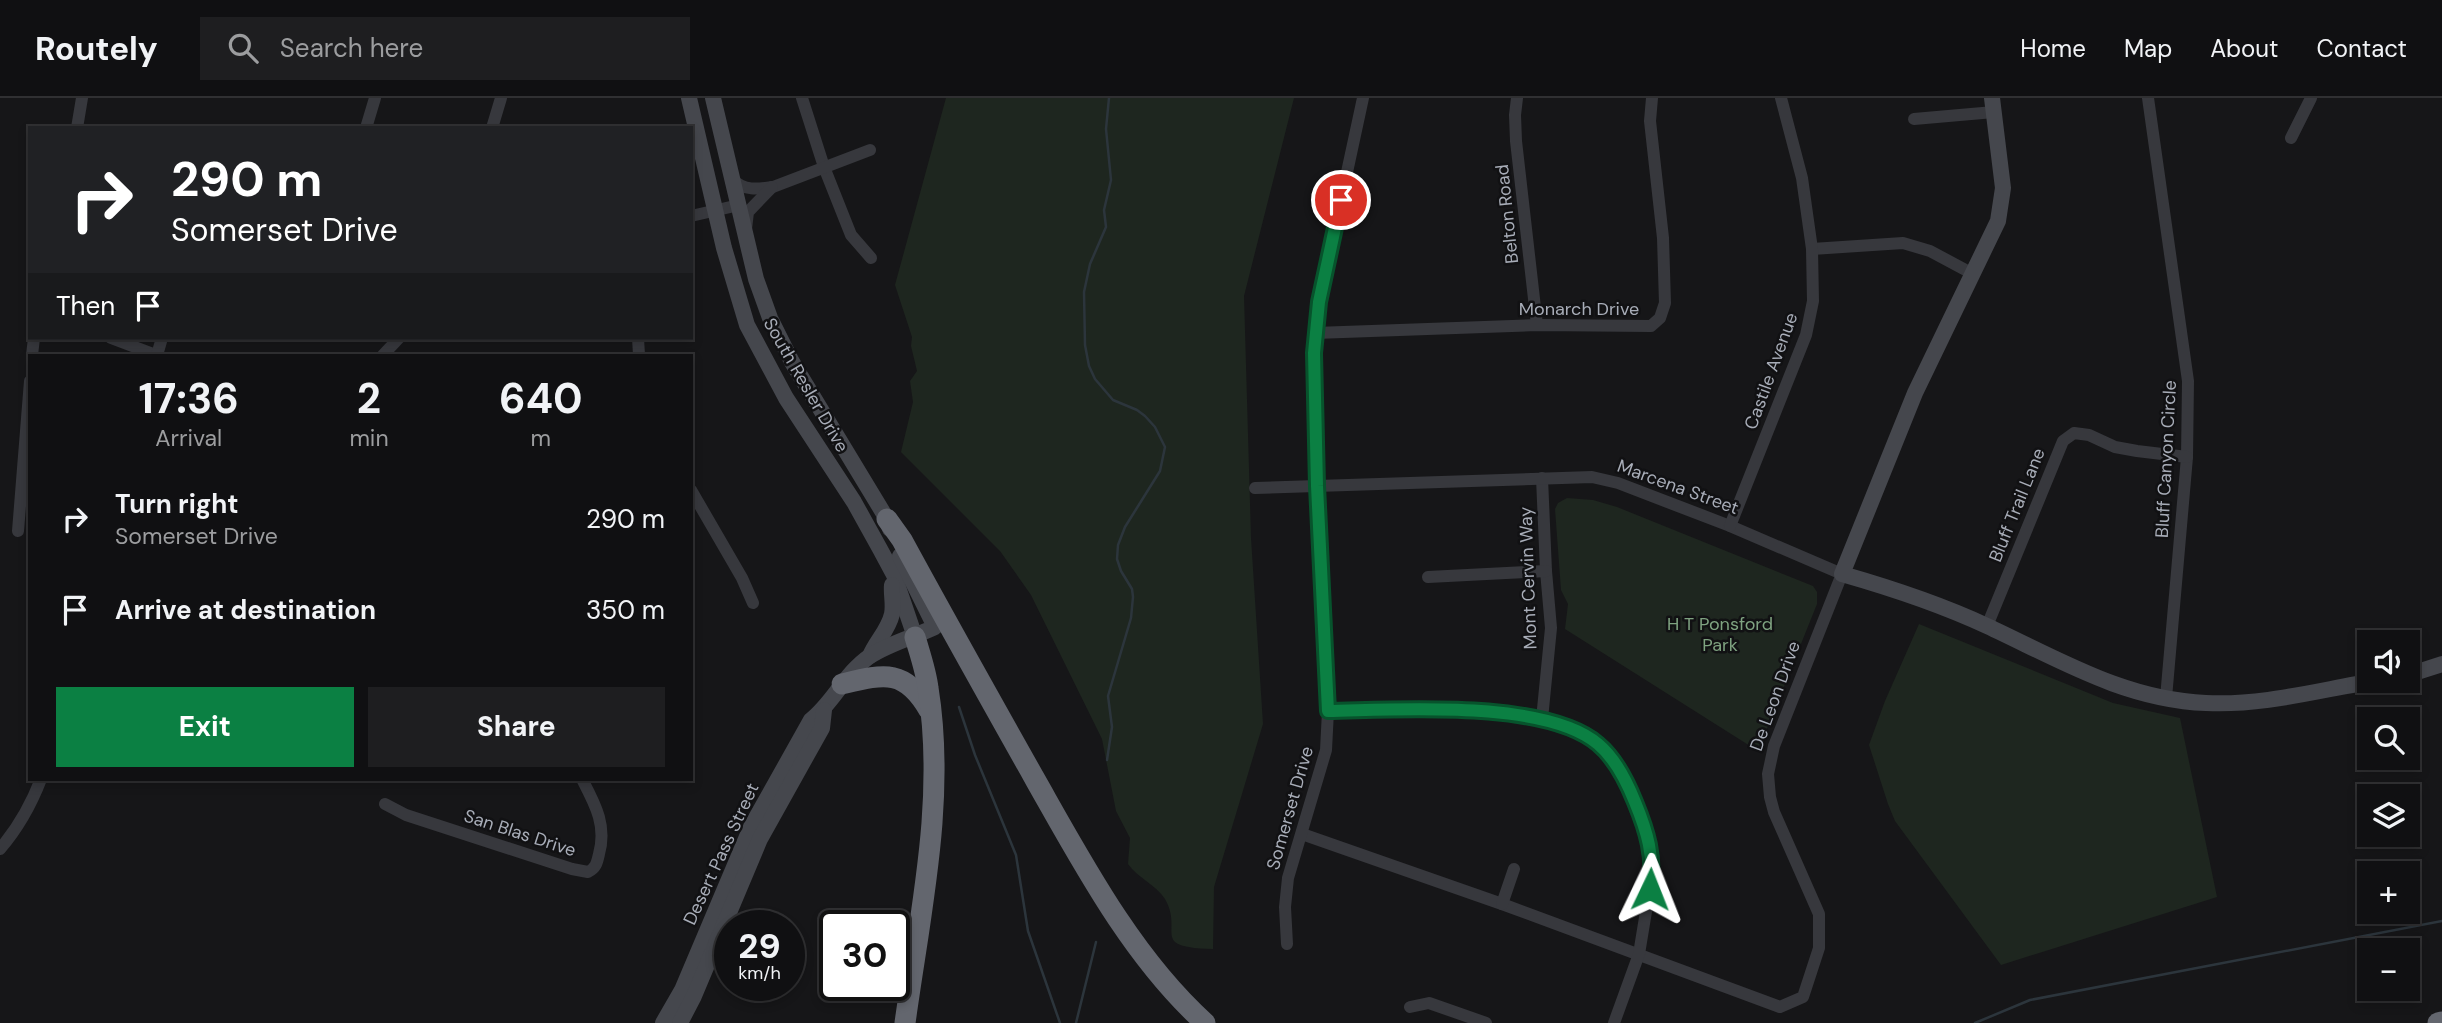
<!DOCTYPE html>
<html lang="en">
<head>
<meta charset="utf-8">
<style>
	:root { --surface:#101012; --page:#1e1e20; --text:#f1f3f6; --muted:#9c9d9f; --line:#303032; --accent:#0b8043 }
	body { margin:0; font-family:"DM Sans",sans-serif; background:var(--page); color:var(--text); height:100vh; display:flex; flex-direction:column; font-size:26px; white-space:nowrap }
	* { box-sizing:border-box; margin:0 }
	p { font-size:23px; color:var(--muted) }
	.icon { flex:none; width:38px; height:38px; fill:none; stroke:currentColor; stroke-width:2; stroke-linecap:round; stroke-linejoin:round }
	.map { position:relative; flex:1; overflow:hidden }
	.details { position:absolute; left:28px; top:256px; width:665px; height:427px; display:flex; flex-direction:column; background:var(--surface); border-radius:0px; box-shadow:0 4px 10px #0003,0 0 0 2px var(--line) }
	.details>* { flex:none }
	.banner { position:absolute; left:28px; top:28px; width:665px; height:214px; border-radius:0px; box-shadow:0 4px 10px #0003,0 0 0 2px var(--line); background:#202124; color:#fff; overflow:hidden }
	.buttons { position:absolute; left:2357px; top:532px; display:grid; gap:14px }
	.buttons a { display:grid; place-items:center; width:63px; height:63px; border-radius:0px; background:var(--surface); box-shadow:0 4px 10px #0003,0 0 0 2px var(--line); font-size:35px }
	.speed { position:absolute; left:714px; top:812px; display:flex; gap:14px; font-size:35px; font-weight:700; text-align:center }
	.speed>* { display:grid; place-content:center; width:91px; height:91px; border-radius:50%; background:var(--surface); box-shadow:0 4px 10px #0003,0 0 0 2px var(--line); line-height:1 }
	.speed small { font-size:18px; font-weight:400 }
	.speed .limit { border:4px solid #111; border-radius:10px; background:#fff; color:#111 }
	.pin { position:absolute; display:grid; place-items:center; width:60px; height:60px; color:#fff; margin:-30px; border:4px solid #fff; border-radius:50%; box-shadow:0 2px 7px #0007 }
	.me { position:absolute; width:77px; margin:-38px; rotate:2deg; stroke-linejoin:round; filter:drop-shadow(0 0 5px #0008) }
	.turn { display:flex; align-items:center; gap:24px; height:147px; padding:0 28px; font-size:32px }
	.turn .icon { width:91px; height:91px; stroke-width:2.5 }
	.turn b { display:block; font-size:49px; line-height:60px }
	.then { display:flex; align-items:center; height:66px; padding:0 28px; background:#0003; gap:14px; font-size:26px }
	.eta { display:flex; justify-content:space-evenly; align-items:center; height:119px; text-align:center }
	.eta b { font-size:42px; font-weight:700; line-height:49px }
	.primary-button { display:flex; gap:14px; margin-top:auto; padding:14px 28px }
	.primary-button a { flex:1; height:80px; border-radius:0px; background:var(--accent); color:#fff; font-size:28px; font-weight:700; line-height:80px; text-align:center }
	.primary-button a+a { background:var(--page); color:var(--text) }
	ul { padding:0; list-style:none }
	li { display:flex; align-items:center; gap:21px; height:91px; padding:0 28px }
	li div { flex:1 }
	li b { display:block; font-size:26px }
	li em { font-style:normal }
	header { display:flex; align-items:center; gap:42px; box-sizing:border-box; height:98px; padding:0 35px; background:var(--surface); border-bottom:2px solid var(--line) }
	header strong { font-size:33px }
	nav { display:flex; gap:38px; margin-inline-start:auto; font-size:24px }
	.search { width:490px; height:63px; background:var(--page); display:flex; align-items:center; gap:18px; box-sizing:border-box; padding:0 24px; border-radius:0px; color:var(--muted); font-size:26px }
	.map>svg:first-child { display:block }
</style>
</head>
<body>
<header>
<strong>Routely</strong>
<div class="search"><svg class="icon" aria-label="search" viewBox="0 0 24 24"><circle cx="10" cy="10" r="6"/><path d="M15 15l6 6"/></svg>Search here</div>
<nav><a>Home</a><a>Map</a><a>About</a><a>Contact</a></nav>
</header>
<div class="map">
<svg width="2442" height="925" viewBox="0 0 2442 925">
	<rect width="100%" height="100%" fill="#161618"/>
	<g fill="#1e261f">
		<path d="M946 0H1294L1244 198 1251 440 1263 626 1214 789 1213 851C1148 849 1184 834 1165 801 1156 787 1138 780 1128 766L1130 740 1116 713 1102 641 1031 497 1000 453 901 354 913 304 910 283 917 273 911 248 912 239 895 187Z"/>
		<path d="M1567 400 1593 402 1617 409 1813 488 1817 494V506L1758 653 1565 531 1568 506 1561 492 1555 411 1558 405Z"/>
		<path d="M1919 526 2113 605 2180 620 2217 799 2001 867 1895 723 1888 706 1869 647 1885 603Z"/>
	</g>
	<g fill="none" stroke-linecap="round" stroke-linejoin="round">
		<g stroke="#2c353c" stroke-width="2.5">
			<path d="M959 609 975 657 1016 757 1028 833 1060 925"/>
			<path d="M1107 662 1112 629 1108 598 1131 520 1133 499 1132 491 1121 473 1117 461 1118 447 1125 429 1160 373 1165 349 1155 329 1145 318 1137 312 1113 302 1095 281 1089 268 1085 247 1084 194 1090 166 1106 129 1104 112 1111 82 1106 31 1109 0"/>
			<path d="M1076 925 1096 844"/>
			<path d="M1975 925 2030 902 2442 823"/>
		</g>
		<g stroke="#37383d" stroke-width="12">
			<path d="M802 0 824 69 851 137 871 160"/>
			<path d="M1517 0 1515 17 1516 43 1537 227"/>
			<path d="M2148 0 2188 283 2187 359 2166 600"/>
			<path d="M1914 21 1994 14"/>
			<path d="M77 30 82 0"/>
			<path d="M366 30 375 0"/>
			<path d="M492 30 501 0"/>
			<path d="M2291 40 2311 0"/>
			<path d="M733 82C744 93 758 91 773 89L870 52"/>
			<path d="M691 118 739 107"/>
			<path d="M746 131 748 114 772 89"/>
			<path d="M1812 151 1903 145 1930 153 1973 176"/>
			<path d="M1315 235 1537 227 1651 228 1660 220 1665 205 1663 140 1650 23 1652 0"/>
			<path d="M111 240 156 257"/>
			<path d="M638 240 639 257"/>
			<path d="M32 257 34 240"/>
			<path d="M157 257 162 240"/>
			<path d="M383 257 399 240"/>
			<path d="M1542 380 1546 473 1551 530 1542 621"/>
			<path d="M1255 390 1592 379 1618 385 1730 428 1842 476 1774 648 1768 676 1770 699 1774 714 1819 816V850L1803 899 1780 909 1502 806 1302 736"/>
			<path d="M691 392 742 480 753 505"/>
			<path d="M1730 428 1806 237 1813 203 1812 151 1802 80 1781 0"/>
			<path d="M18 433 30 283"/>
			<path d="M1428 479 1546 473"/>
			<path d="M1987 528 2063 343 2074 335 2089 337 2115 349 2137 353 2187 359"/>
			<path d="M1328 613 1445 611 1542 621 1573 629 1599 646 1628 685 1648 736 1653 771 1639 856 1614 925"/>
			<path d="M385 706 406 717 572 771 588 774C596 770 597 765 599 756 607 727 595 706 582 681"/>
			<path d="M0 751C18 730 31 707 41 681"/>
			<path d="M1502 806 1514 771"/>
			<path d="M1287 846 1285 809 1288 780 1326 652 1328 613 1317 388 1313 255 1319 204 1363 0"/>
			<path d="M1410 909 1429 905 1486 925"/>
		</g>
		<g stroke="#45474d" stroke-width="16">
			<path d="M689 0 724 150 747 227 786 300 854 404 880 451 894 477 915 539"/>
			<path d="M713 0 756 181 770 220 792 264 887 421 890 431"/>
			<path d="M1992 0 2003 90 1998 123 1915 295 1842 476C1891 490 1940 506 1987 528 2058 561 2125 602 2206 605 2262 608 2319 592 2374 583"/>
			<path d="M870 558C876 543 888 533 892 516 894 506 891 496 892 487"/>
			<path d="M2408 577 2442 566"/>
			<path d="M663 925 682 892 751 729 811 622C834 604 845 575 870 558 890 545 914 539 935 529L900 458"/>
			<path d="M680 925 694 898 760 741 822 630 824 612"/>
		</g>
		<g stroke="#63666e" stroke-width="21">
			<path d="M887 421 902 442C946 523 991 603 1036 683 1083 766 1133 860 1205 925"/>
			<path d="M842 586C884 576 905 570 929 612"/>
			<path d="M905 925C920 815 946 702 928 590 926 573 920 556 915 539"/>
			<path d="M2438 925 2442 924"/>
		</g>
	</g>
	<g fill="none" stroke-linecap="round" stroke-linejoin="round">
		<defs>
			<path id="route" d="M1341 102 1319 204 1314 255 1317 388 1328 613C1396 612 1545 601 1598 646 1615 660 1627 684 1635 704 1647 733 1655 759 1650 791"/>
		</defs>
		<use href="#route" stroke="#07532c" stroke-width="18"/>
		<use href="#route" stroke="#0b8043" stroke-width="12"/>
	</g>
	<g text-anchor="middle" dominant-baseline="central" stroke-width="5" stroke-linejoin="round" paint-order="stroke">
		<g font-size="18" fill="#a8adb8" stroke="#111113">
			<text transform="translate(1507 116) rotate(-96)">Belton Road</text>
			<text x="1579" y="211">Monarch Drive</text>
			<text transform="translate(1771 273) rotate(-70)">Castile Avenue</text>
			<text transform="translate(806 287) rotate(60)">South Resler Drive</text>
			<text transform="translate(2166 361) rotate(-87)">Bluff Canyon Circle</text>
			<text transform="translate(1678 389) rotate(20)">Marcena Street</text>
			<text transform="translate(2017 407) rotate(-68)">Bluff Trail Lane</text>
			<text transform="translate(1528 480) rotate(-92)">Mont Cervin Way</text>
			<text transform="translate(1775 598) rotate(-70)">De Leon Drive</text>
			<text transform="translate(1290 710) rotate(-74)">Somerset Drive</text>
			<text transform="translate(520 735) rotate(18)">San Blas Drive</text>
			<text transform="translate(721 756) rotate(-65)">Desert Pass Street</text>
		</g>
		<g font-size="18" fill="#7fa381" stroke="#111113">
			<text x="1720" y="526">H T Ponsford<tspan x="1720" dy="21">Park</tspan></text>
		</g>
	</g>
</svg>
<div class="buttons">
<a><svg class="icon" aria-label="sound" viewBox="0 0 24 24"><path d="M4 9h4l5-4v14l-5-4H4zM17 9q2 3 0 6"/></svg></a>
<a><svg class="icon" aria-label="search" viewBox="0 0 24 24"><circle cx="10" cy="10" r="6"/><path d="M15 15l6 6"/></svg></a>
<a><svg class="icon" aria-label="layers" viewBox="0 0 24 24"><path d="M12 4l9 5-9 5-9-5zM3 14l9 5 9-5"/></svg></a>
<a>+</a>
<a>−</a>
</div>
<div class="speed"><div>29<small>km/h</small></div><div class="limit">30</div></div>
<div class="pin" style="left:1341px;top:102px;background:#d93025"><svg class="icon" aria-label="arrive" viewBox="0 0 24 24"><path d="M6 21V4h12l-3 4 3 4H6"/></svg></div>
<svg class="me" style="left:1650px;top:791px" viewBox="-20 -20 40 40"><path d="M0-17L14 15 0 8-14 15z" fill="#0b8043" stroke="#fff" stroke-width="4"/></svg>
<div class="banner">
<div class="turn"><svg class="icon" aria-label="right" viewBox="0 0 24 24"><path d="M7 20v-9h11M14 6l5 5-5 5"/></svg><div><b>290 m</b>Somerset Drive</div></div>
<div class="then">Then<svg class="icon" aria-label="arrive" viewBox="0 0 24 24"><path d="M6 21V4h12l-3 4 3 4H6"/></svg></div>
</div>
<section class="details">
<div class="eta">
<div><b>17:36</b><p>Arrival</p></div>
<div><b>2</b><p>min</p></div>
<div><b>640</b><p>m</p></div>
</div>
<ul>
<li><svg class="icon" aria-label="right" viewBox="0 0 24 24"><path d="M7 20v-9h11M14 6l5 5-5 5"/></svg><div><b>Turn right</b><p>Somerset Drive</p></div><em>290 m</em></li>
<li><svg class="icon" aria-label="arrive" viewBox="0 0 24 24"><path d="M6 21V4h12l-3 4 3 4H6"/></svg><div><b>Arrive at destination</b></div><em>350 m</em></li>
</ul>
<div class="primary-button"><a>Exit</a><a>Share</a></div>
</section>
</div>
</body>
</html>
